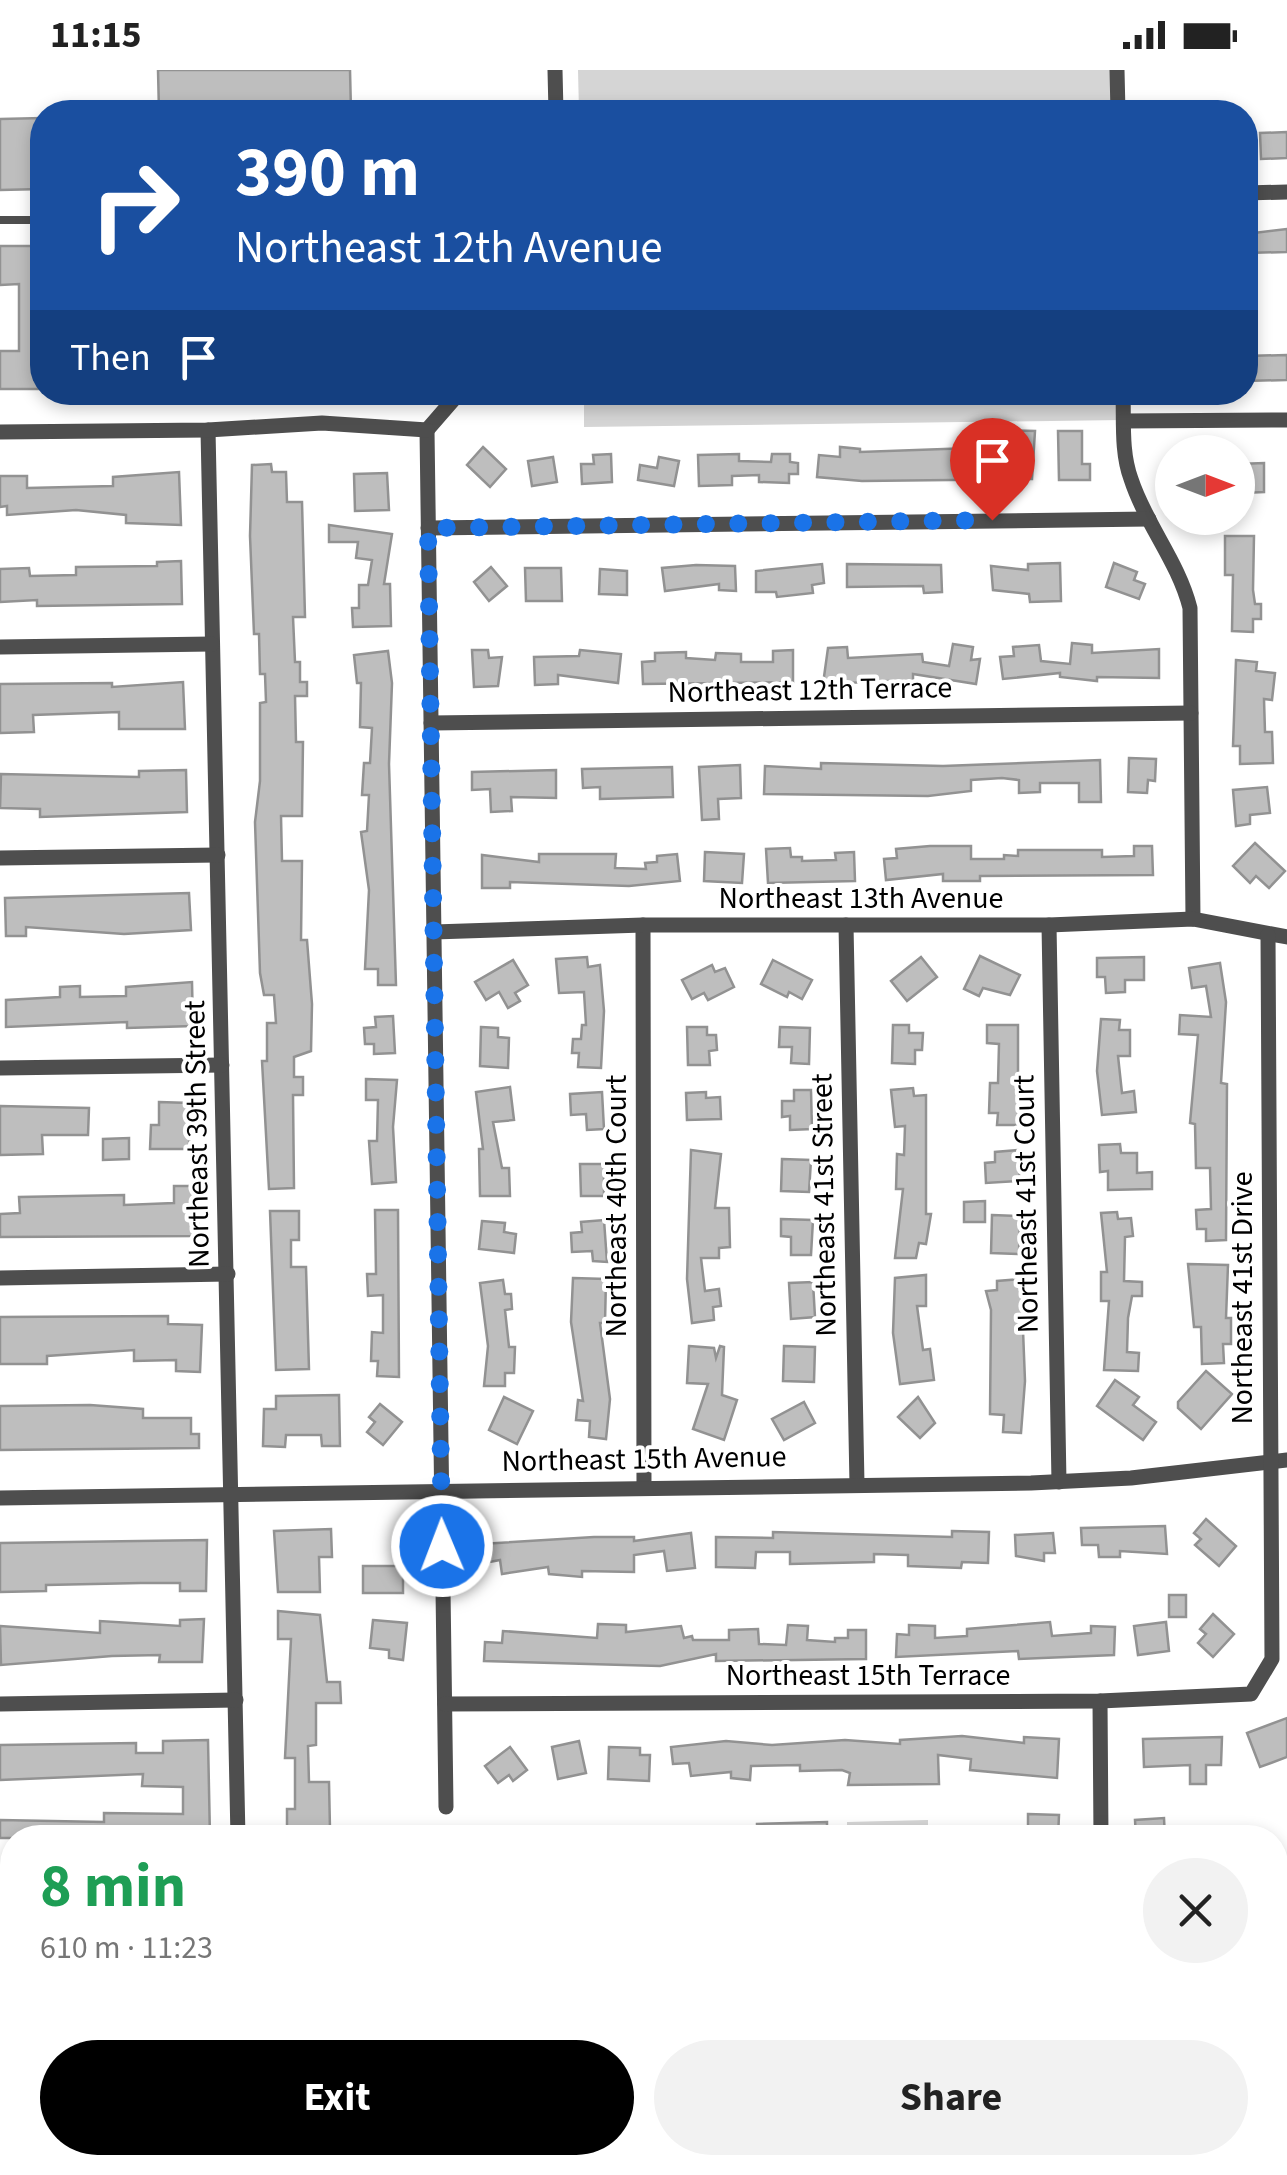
<!DOCTYPE html>
<html lang="en">
<head>
<meta charset="utf-8">
<style>
	:root { --surface:#fff; --page:#f2f2f2; --text:#222; --muted:#767676; --accent:#000 }
	body { margin:0; font-family:"Source Sans 3",sans-serif; background:var(--page); color:var(--text); height:100vh; display:flex; flex-direction:column; font-size:38px; white-space:nowrap }
	* { box-sizing:border-box; margin:0 }
	p { font-size:32px; color:var(--muted) }
	.icon { flex:none; width:55px; height:55px; fill:none; stroke:currentColor; stroke-width:2; stroke-linecap:round; stroke-linejoin:round }
	.map { position:relative; flex:1; overflow:hidden }
	.panel { position:absolute; left:0px; top:1755px; width:1288px; height:350px; display:flex; flex-direction:column; background:var(--surface); border-radius:40px 40px 0 0; box-shadow:0 5px 15px #0003 }
	.panel>* { flex:none }
	.banner { position:absolute; left:30px; top:30px; width:1228px; height:305px; border-radius:40px; box-shadow:0 5px 15px #0003; background:#1a4fa0; color:#fff; overflow:hidden }
	.needle { width:65px; rotate:90deg }
	.fabs { position:absolute; left:1155px; top:365px; display:grid; gap:20px }
	.fabs a { display:grid; place-items:center; width:100px; height:100px; border-radius:50%; background:var(--surface); box-shadow:0 5px 15px #0003; font-size:50px }
	.pin { position:absolute; display:grid; place-items:center; width:85px; height:85px; color:#fff; margin:-102px -42px; border-radius:50% 50% 50% 0; rotate:-45deg; box-shadow:0 0 10px #0007 }
	.pin .icon { rotate:45deg }
	.me { position:absolute; width:110px; margin:-55px; rotate:359deg; stroke-linejoin:round; filter:drop-shadow(0 0 8px #0008) }
	.turn { display:flex; align-items:center; gap:35px; height:210px; padding:0 40px; font-size:45px }
	.turn .icon { width:130px; height:130px; stroke-width:2.5 }
	.turn b { display:block; font-size:70px; line-height:85px }
	.then { display:flex; align-items:center; height:95px; padding:0 40px; background:#0003; gap:20px; font-size:38px }
	.round { display:grid; place-items:center; flex:none; width:105px; height:105px; border-radius:52px; background:var(--page) }
	.headline { display:flex; align-items:center; justify-content:space-between; height:170px; padding:0 40px }
	h1 { font-size:60px; font-weight:700; line-height:75px; color:#1e9e55 }
	.button { display:flex; gap:20px; margin-top:auto; padding:20px 40px }
	.button a { flex:1; height:115px; border-radius:60px; background:var(--accent); color:#fff; font-size:40px; font-weight:700; line-height:115px; text-align:center }
	.button a+a { background:var(--page); color:var(--text) }
	.status { display:flex; justify-content:space-between; align-items:center; height:70px; padding:0 50px; background:var(--surface); direction:ltr }
	.status svg { height:28px; fill:currentColor }
	.map>svg:first-child { display:block }
</style>
</head>
<body>
<div class="status"><b>11:15</b><svg viewBox="0 0 49 12"><path d="M0 12V9h3v3zM5 12V6h3v6zM10 12V3h3v9zM15 12V0h3v12zM26 1h20v11H26zM47 4h2v5h-2z"/></svg></div>
<div class="map">
<svg width="1287" height="2105" viewBox="0 0 1287 2105">
	<rect width="100%" height="100%" fill="#fff"/>
	<g fill="#d5d5d5">
		<path d="M578 0H1113L1114 42H579Z"/>
		<path d="M584 323H1121L1122 350 584 357Z"/>
		<path d="M928 1750V1767H847V1752Z"/>
	</g>
	<path fill="#9c9c9c" d="M408 2093H439L438 2105H408Z"/>
	<g fill="#bebebe" stroke="#929292" stroke-width="2.5">
		<path d="M158 0H350L351 42H159Z"/>
		<path d="M42 48V119L0 120V49Z"/>
		<path d="M1287 62V88L1261 89 1260 63Z"/>
		<path d="M1287 159V182L1245 183V164Z"/>
		<path d="M0 176H42V319H0V281H19V214L0 215Z"/>
		<path d="M1287 285V310L1245 311V286Z"/>
		<path d="M1001 360 1035 361 1032 409 862 411 817 407 819 385 840 387V377L860 379V382L1000 377Z"/>
		<path d="M1058 361H1082V394H1090V410H1059Z"/>
		<path d="M483 377 506 399 490 417 467 395Z"/>
		<path d="M611 384 612 412 582 414 581 394H594L593 385Z"/>
		<path d="M739 384V391L771 392 772 384H790V392L798 393V404H789V413L759 412V405L732 406V415L699 416 698 385Z"/>
		<path d="M553 387 557 412 532 416 528 391Z"/>
		<path d="M659 387 679 391 674 416 638 410 640 395 657 398Z"/>
		<path d="M1264 393V422L1243 423V415H1238V394Z"/>
		<path d="M271 394 272 402H286L287 432H302L305 547H293L295 592H300V612H307V626H295L296 672H303L302 746H281L282 791H302L301 870H307L312 934 311 981 294 987V1007H303V1025H293L294 1118 269 1119 262 991H267V953H276L274 925H264L260 903 255 752 260 711V633L266 632 265 604H260L259 564H254L250 466 252 395Z"/>
		<path d="M179 402 181 455 126 453V445L76 440 7 445V436L0 437V406H27V418L113 416V407Z"/>
		<path d="M387 403 389 440 355 441 354 404Z"/>
		<path d="M329 455 392 464 384 514H390L391 556 353 557 352 538H359V515H368L372 490 356 488 358 472H329Z"/>
		<path d="M1225 466H1254L1253 520 1255 534H1261V549H1253V562L1232 561 1233 505H1225Z"/>
		<path d="M181 491 182 534 37 536V530L0 532V499L29 498 30 506 76 505V497L157 496V492Z"/>
		<path d="M1060 493 1061 531 1030 532 1029 524 993 520 991 496 1028 500V494Z"/>
		<path d="M1114 493 1137 502 1134 510 1145 514 1139 529 1106 517Z"/>
		<path d="M822 494 824 513 812 515 813 523 777 527 776 522H756V501Z"/>
		<path d="M847 494 941 495 942 522 924 523 923 516 847 517Z"/>
		<path d="M696 495 735 496 736 521 719 520V514L665 521 662 498Z"/>
		<path d="M491 497 507 516 489 531 474 512Z"/>
		<path d="M525 498H561L562 531H526Z"/>
		<path d="M600 499 627 501V525L599 524Z"/>
		<path d="M1072 573 1092 575V583L1159 579V608L1097 607V611L1060 607V603L1003 609 1000 587 1014 586 1013 577 1039 575 1041 591 1070 594Z"/>
		<path d="M953 574 973 577 971 590 980 589 976 614 913 604V610L823 614 828 578 847 577 848 588 922 584 923 592 949 596Z"/>
		<path d="M472 580H488L489 588 502 587 498 616 474 617Z"/>
		<path d="M580 580 621 584 618 613 558 605V614L535 615 534 587 579 586Z"/>
		<path d="M793 580V612L643 614 642 592 655 591V583L686 582V588L715 590 716 583 741 584V592H773V581Z"/>
		<path d="M388 581 392 613 389 694 396 915H378V899H365L369 820 361 762 367 761 369 725H362L364 693H370L372 658 360 657 361 613H357L354 585Z"/>
		<path d="M1236 590 1257 592 1256 601 1275 603 1272 630 1264 629 1265 662H1272L1273 693 1240 694V676H1233Z"/>
		<path d="M183 612 185 659H119V642L33 645 34 662 0 663V614L112 613V617Z"/>
		<path d="M1129 688 1156 689 1155 711 1148 710 1147 723 1128 722Z"/>
		<path d="M1100 690 1101 732H1079V713H1040V722L1019 723V710L1002 708 971 710V721L928 726 764 724 765 696 821 699V693L943 696Z"/>
		<path d="M740 695 741 728 718 729 719 749 702 750 699 697Z"/>
		<path d="M672 697 673 727 600 729V717L583 718 582 699Z"/>
		<path d="M186 700 187 742 40 747V739L0 738 1 704 139 707V701Z"/>
		<path d="M556 700V728L511 727 512 741 491 742 490 719 472 720V702Z"/>
		<path d="M1267 717 1270 743 1250 745V754L1236 756 1233 720Z"/>
		<path d="M1255 773 1285 801 1269 818 1256 806 1250 813 1233 796Z"/>
		<path d="M930 776H971V789H1004V785L1018 786V780H1102V787L1134 786V776H1152L1153 805 980 806V811H943V804L886 810 884 789 897 788 896 779Z"/>
		<path d="M790 778 791 787H802V791L836 790 835 783 854 782 855 811 768 813 766 779Z"/>
		<path d="M705 782 744 784 742 813 704 811Z"/>
		<path d="M539 784H616L615 798 646 799 645 793 657 792V786L677 784 680 811 629 816 510 812V818H482V785L539 792Z"/>
		<path d="M189 823 191 860 124 864 26 857V866H6L5 828Z"/>
		<path d="M980 886 1020 905 1010 925 983 918 979 926 964 919Z"/>
		<path d="M587 887 588 897 600 895 604 941 601 998 578 997 579 983H572L573 969H581L582 955H586L584 922 559 923 556 889Z"/>
		<path d="M921 887 937 907 907 931 891 911Z"/>
		<path d="M1144 887V910H1125V922L1106 923 1105 907H1097V888Z"/>
		<path d="M513 890 528 915 515 923 520 931 508 938 499 922 486 930 475 912Z"/>
		<path d="M773 890 812 910 802 929 789 922 787 927 761 914Z"/>
		<path d="M1220 893 1226 932 1221 1013 1227 1014 1226 1170 1206 1171V1159H1197L1196 1140 1211 1139 1210 1098H1196L1195 1054 1190 1053 1198 965 1179 964 1180 945 1211 947 1206 916 1192 918 1189 898Z"/>
		<path d="M712 895 715 902 725 898 734 917 708 930 704 923 692 929 682 910Z"/>
		<path d="M192 912 193 956 127 958V952L6 957V930L60 927V917L80 916V927L126 926V917Z"/>
		<path d="M393 946 395 983 374 984V974H365L364 958 376 957 375 947Z"/>
		<path d="M1101 949 1120 950 1119 960H1130V986H1118L1122 1023 1134 1021 1136 1042 1102 1045 1097 1001Z"/>
		<path d="M893 955H909V963H923L922 980H915V994L892 993Z"/>
		<path d="M987 955H1018V1055H997L998 1043H989L990 1013H998L999 974 987 973Z"/>
		<path d="M481 957 498 958V967L509 968 508 998 480 996Z"/>
		<path d="M687 957H707V965H716L717 980 709 981 710 995H688Z"/>
		<path d="M780 957 810 958 809 994 791 993 792 977H779Z"/>
		<path d="M366 1009 397 1010 393 1057 396 1112 372 1114 369 1071H377L378 1030H366Z"/>
		<path d="M510 1017 514 1050 493 1052 502 1098H509L510 1126H480L479 1079H483L476 1022Z"/>
		<path d="M913 1018 914 1026 926 1025V1144H931L926 1174 919 1173 916 1188H895L903 1119H896L897 1084 904 1085 905 1056 895 1057 891 1020Z"/>
		<path d="M794 1020H811L812 1059 790 1060V1046L782 1047V1031H794Z"/>
		<path d="M602 1022 604 1059 587 1060 586 1044 571 1045 570 1024Z"/>
		<path d="M706 1022V1028L720 1027 721 1049 687 1050 686 1023Z"/>
		<path d="M159 1032 190 1033 189 1079H150L151 1055H159Z"/>
		<path d="M0 1036 89 1038 88 1065H42L43 1084 0 1085Z"/>
		<path d="M129 1068V1089L103 1090V1069Z"/>
		<path d="M1120 1074 1121 1083H1137V1103L1152 1102V1119L1108 1120V1101L1100 1102 1099 1075Z"/>
		<path d="M691 1080 721 1084 715 1138H729L730 1177 719 1178V1188H701L705 1221 719 1219 721 1236 713 1237 714 1250 692 1253 687 1209Z"/>
		<path d="M1018 1080 1020 1111 986 1113 985 1093 995 1092V1082Z"/>
		<path d="M782 1089 811 1090 809 1122 781 1121Z"/>
		<path d="M580 1094H604V1126H581Z"/>
		<path d="M174 1116H198L199 1166 0 1167V1144L20 1143 19 1127 124 1125V1135L174 1133Z"/>
		<path d="M985 1131V1152H964V1132Z"/>
		<path d="M375 1140H398L399 1307 377 1306 378 1291H371L372 1262 383 1263V1225L368 1226 367 1204H376Z"/>
		<path d="M270 1141H299V1170H291V1197H306L309 1299 276 1300Z"/>
		<path d="M1117 1142 1118 1149 1131 1148 1133 1166 1125 1167 1124 1211 1142 1212V1226H1132L1128 1248 1127 1282 1139 1283 1138 1301 1104 1300 1109 1231H1101V1202H1107L1101 1143Z"/>
		<path d="M992 1145 1020 1146 1019 1184 991 1183Z"/>
		<path d="M781 1149 813 1150 811 1185H791V1167L781 1166Z"/>
		<path d="M604 1150 607 1192 593 1191 592 1181 572 1182 571 1163 582 1162 581 1152Z"/>
		<path d="M482 1151 505 1153 504 1162 516 1164 514 1183 479 1179Z"/>
		<path d="M1188 1194 1228 1195 1226 1248H1231V1274H1223L1224 1293 1202 1294 1201 1257H1194Z"/>
		<path d="M926 1205V1236H917L923 1280 930 1279 934 1310 900 1314 893 1263 895 1208Z"/>
		<path d="M573 1208 606 1209 605 1253H600L610 1329 606 1369 589 1367 590 1351 576 1350 578 1330 583 1331 571 1252Z"/>
		<path d="M1021 1209 1025 1311 1021 1363 1003 1362 1004 1345 990 1344 991 1240 986 1221 997 1220V1211Z"/>
		<path d="M503 1210 505 1224H511L512 1239 505 1240 509 1277H515L514 1303H505V1316H484L488 1276 480 1213Z"/>
		<path d="M813 1212 815 1247 791 1249 789 1213Z"/>
		<path d="M168 1246V1254L202 1255 200 1302 176 1301V1290L134 1291V1280L47 1286V1294H0V1247Z"/>
		<path d="M689 1276 714 1278 716 1288 720 1276 724 1277 722 1325 737 1330 724 1370 693 1359 708 1314 687 1313Z"/>
		<path d="M784 1276 815 1277 814 1312 783 1311Z"/>
		<path d="M1206 1301 1232 1324 1201 1359 1178 1338V1332Z"/>
		<path d="M1115 1310 1139 1327 1133 1335 1156 1352 1143 1370 1097 1336Z"/>
		<path d="M339 1325 340 1376H322L321 1365H286L285 1377 263 1376 264 1339H276V1326Z"/>
		<path d="M504 1327 533 1341 517 1374 489 1360Z"/>
		<path d="M918 1327 935 1353 920 1368 898 1347Z"/>
		<path d="M804 1332 815 1353 784 1370 772 1349Z"/>
		<path d="M380 1334 402 1352 383 1375 367 1362 375 1352 369 1347Z"/>
		<path d="M90 1335 143 1339V1348H191V1364H199V1378L0 1380V1336Z"/>
		<path d="M1206 1449 1236 1476 1219 1496 1195 1475 1201 1469 1194 1463Z"/>
		<path d="M1165 1456 1167 1484 1120 1481V1487H1099L1098 1475H1082L1081 1458Z"/>
		<path d="M331 1459 332 1487H319L320 1522H278L274 1461Z"/>
		<path d="M952 1461 989 1462 988 1493 962 1492 961 1498 908 1496V1485L874 1484V1492L790 1494V1482H756L755 1498 716 1497V1467L773 1468V1462L952 1467Z"/>
		<path d="M691 1463 695 1498 667 1501 664 1481 634 1485V1502L582 1501V1507L549 1504 548 1497 502 1504 500 1490 484 1493 481 1474 594 1467H634V1471Z"/>
		<path d="M1053 1463 1055 1483H1044V1491L1016 1486 1015 1465Z"/>
		<path d="M207 1470 206 1521H180V1513H141L46 1515V1521L0 1522V1473Z"/>
		<rect x="363" y="1496" width="40" height="27"/>
		<rect x="1169" y="1525" width="17" height="22"/>
		<path d="M278 1541 320 1545 327 1612H340L341 1633H316V1675L308 1676 309 1712H329L330 1759 287 1760V1739H295V1688H285L291 1569H278Z"/>
		<path d="M1213 1544 1234 1564 1213 1587 1198 1573 1206 1564 1200 1559Z"/>
		<path d="M204 1549 202 1592H159L160 1585 112 1586 1 1595 0 1556 100 1563V1551L180 1556V1550Z"/>
		<path d="M373 1550 407 1553 403 1590 389 1588V1580L370 1578Z"/>
		<path d="M1050 1552 1052 1566 1091 1563V1556L1115 1557 1114 1585 1019 1589 1018 1581 896 1587 897 1564 909 1565V1555L935 1556V1568L967 1566V1559Z"/>
		<path d="M1166 1552 1169 1581 1138 1585 1134 1556Z"/>
		<path d="M598 1554 626 1555V1562L681 1556 684 1568 692 1566 693 1570H729V1560L758 1559 759 1574 786 1575 788 1555 808 1556 807 1570 835 1572V1568H848V1560H866V1589L716 1591V1584L660 1596 484 1591 485 1572 502 1573 503 1561 597 1568Z"/>
		<path d="M1287 1648V1687L1260 1697 1247 1663Z"/>
		<path d="M962 1666 1024 1673V1667L1059 1669 1057 1708 970 1700 971 1689 938 1685 939 1714 848 1715 850 1703 842 1700 800 1701V1695L751 1696 750 1710 731 1708V1702L691 1706 689 1693 673 1694 671 1677 726 1671 772 1675 845 1670 900 1674V1670Z"/>
		<path d="M1222 1667 1221 1695H1206V1714H1190V1695L1144 1697 1143 1669Z"/>
		<path d="M208 1670 210 1768H0V1750L104 1752V1743L183 1744V1717L142 1716 143 1704 0 1710V1675L136 1673V1683H163V1671Z"/>
		<path d="M579 1671 586 1703 558 1709 552 1677Z"/>
		<path d="M510 1677 527 1700 513 1711 509 1705 498 1713 485 1696Z"/>
		<path d="M609 1677 640 1678V1685H650L649 1711 608 1709Z"/>
		<path d="M1028 1744 1059 1745 1058 1768H1028Z"/>
		<path d="M1164 1748 1165 1768H1136L1135 1750Z"/>
		<path d="M827 1752V1768H757V1754Z"/>
	</g>
	<g fill="none" stroke-linecap="round" stroke-linejoin="round">
		<g stroke="#4e4e4e" stroke-width="8">
			<path d="M0 150H42"/>
			<path d="M386 1768 447 1764 451 1768"/>
		</g>
		<g stroke="#4e4e4e" stroke-width="15">
			<path d="M555 0 556 42"/>
			<path d="M1117 0 1118 42"/>
			<path d="M1245 123 1287 122"/>
			<path d="M1123 322C1124 351 1121 382 1131 409 1146 455 1178 491 1190 538L1193 849"/>
			<path d="M1124 351 1287 350"/>
			<path d="M208 360 238 1768"/>
			<path d="M427 360 446 1737"/>
			<path d="M427 360 460 322"/>
			<path d="M0 362 208 360 322 353 427 360"/>
			<path d="M428 458 1149 449"/>
			<path d="M0 577 212 574"/>
			<path d="M431 653 1191 643"/>
			<path d="M0 788 218 785"/>
			<path d="M643 855 644 1416"/>
			<path d="M846 855 857 1414"/>
			<path d="M1049 855 1059 1412"/>
			<path d="M434 862 643 855H1049L1193 849 1287 867"/>
			<path d="M0 998 222 995"/>
			<path d="M0 1208 228 1204"/>
			<path d="M0 1428 1031 1413 1131 1408 1287 1390"/>
			<path d="M1100 1631 1101 1768"/>
			<path d="M0 1634 236 1630"/>
			<path d="M445 1634 1100 1631 1251 1624 1272 1589 1268 865"/>
			<path d="M0 1833H12"/>
			<path d="M1275 1852H1287"/>
			<path d="M0 2033 12 2032"/>
			<path d="M1275 2052H1287"/>
			<path d="M243 2092 244 2105"/>
			<path d="M869 2092V2105"/>
		</g>
	</g>
	<g fill="none" stroke-linecap="round" stroke-linejoin="round">
		<path stroke="#1a73e8" stroke-width="18" stroke-dasharray="0 32.4" d="M442 1476 428 458 992 450"/>
	</g>
	<g text-anchor="middle" dominant-baseline="central" stroke-width="8" stroke-linejoin="round" paint-order="stroke">
		<g font-size="30" fill="#000" stroke="#fff">
			<text transform="translate(810 620) rotate(-1)">Northeast 12th Terrace</text>
			<text x="861" y="828">Northeast 13th Avenue</text>
			<text transform="translate(197 1064) rotate(-91)">Northeast 39th Street</text>
			<text transform="translate(1026 1134) rotate(-91)">Northeast 41st Court</text>
			<text transform="translate(824 1135) rotate(-91)">Northeast 41st Street</text>
			<text transform="translate(616 1136) rotate(-90)">Northeast 40th Court</text>
			<text transform="translate(1242 1228) rotate(-90)">Northeast 41st Drive</text>
			<text transform="translate(644 1389) rotate(-1)">Northeast 15th Avenue</text>
			<text x="868" y="1605">Northeast 15th Terrace</text>
		</g>
	</g>
</svg>
<div class="fabs">
<a><svg class="needle" viewBox="-14 -14 28 28"><path d="M0-13l5 13h-10z" fill="#e53935"/><path d="M0 13l5-13h-10z" fill="#767676"/></svg></a>
</div>
<div class="pin" style="left:992px;top:450px;background:#d93025"><svg class="icon" aria-label="arrive" viewBox="0 0 24 24"><path d="M6 21V4h12l-3 4 3 4H6"/></svg></div>
<svg class="me" style="left:442px;top:1476px" viewBox="-20 -20 40 40"><circle r="17" fill="#1a73e8" stroke="#fff" stroke-width="3"/><path d="M0-11L8 9 0 5-8 9z" fill="#fff"/></svg>
<div class="banner">
<div class="turn"><svg class="icon" aria-label="right" viewBox="0 0 24 24"><path d="M7 20v-9h11M14 6l5 5-5 5"/></svg><div><b>390 m</b>Northeast 12th Avenue</div></div>
<div class="then">Then<svg class="icon" aria-label="arrive" viewBox="0 0 24 24"><path d="M6 21V4h12l-3 4 3 4H6"/></svg></div>
</div>
<section class="panel">
<div class="headline"><div><h1>8 min</h1><p>610 m · 11:23</p></div><a class="round"><svg class="icon" aria-label="close" viewBox="0 0 24 24"><path d="M6 6l12 12M18 6L6 18"/></svg></a></div>
<div class="button"><a>Exit</a><a>Share</a></div>
</section>
</div>
</body>
</html>
